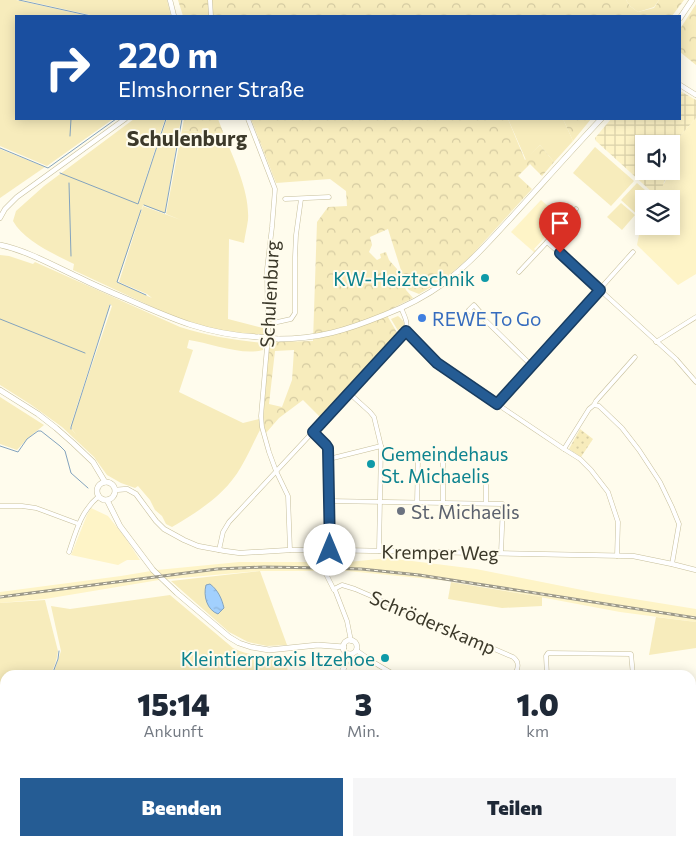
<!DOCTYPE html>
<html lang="de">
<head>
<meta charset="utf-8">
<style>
	:root { --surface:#fff; --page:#f6f6f7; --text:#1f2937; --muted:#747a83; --accent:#255c94 }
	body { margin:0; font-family:Commissioner,sans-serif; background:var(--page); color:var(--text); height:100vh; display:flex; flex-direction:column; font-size:19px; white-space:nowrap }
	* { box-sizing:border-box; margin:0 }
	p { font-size:16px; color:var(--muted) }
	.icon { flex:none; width:28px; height:28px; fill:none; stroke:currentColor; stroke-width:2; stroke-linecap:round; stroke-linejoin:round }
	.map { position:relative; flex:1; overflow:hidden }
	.side { position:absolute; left:0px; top:670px; width:696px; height:176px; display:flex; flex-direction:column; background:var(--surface); border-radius:15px 15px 0 0; box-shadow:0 2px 12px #0003 }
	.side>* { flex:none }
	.guide { position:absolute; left:15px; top:15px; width:666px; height:105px; border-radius:0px; box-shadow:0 2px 12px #0003; background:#1a4fa0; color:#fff; overflow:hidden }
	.controls { position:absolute; left:635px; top:135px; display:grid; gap:10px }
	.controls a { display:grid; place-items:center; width:45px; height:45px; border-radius:0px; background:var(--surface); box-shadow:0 2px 12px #0003; font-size:25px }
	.pin { position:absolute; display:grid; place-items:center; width:42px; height:42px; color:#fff; margin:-51px -21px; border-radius:50% 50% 50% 0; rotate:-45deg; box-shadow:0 0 5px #0007 }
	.pin .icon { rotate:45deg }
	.me { position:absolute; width:55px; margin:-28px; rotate:0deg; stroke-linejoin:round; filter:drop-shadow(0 0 4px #0008) }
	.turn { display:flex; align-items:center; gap:18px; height:105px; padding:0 20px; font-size:22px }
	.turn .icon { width:65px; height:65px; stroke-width:2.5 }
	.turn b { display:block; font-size:35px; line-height:42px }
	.eta { display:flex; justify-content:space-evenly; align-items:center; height:85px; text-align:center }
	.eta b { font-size:30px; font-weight:800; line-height:35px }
	.action { display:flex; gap:10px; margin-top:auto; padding:10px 20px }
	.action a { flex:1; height:58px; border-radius:0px; background:var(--accent); color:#fff; font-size:20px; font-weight:800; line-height:58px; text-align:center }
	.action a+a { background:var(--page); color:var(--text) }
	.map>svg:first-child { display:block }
</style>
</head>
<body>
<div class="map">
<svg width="696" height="846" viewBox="0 0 696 846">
	<defs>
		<pattern id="industrial-grid" width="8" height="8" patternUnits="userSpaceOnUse" patternTransform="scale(1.25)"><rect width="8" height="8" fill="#fef4c7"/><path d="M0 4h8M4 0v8" fill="none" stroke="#dbd2ab"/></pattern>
		<pattern id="forest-crowns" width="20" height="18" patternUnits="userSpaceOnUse" patternTransform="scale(1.25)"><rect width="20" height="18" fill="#f7ecbc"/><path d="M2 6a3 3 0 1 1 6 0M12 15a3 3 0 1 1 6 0" fill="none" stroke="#d5cba2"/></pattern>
		<pattern id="park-dots" width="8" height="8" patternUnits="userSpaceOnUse" patternTransform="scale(1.25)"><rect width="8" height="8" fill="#f7ecbc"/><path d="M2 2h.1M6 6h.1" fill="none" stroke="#d5cba2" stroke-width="1.8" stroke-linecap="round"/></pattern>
		<pattern id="water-ripples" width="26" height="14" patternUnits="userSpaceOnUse" patternTransform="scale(1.25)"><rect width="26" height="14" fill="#a2d0fe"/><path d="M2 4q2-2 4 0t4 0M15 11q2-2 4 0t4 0" fill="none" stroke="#8cb3da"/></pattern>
	</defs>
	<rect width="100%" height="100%" fill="#fffced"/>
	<g fill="#fef4c7">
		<path d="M696 118V274L678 285 637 245 644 209V226H671V199H652L665 182 668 171H671V162L680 136Z"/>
		<path d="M541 200 564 220 551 235 549 233 534 249 536 251 535 253 511 232Z"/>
		<path d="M91 508 108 516 124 536 140 560H127L118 565 71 555 87 515Z"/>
		<path d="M388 558 476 569 597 593 696 609V622L620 612 460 582 347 571H260L159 580 45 599 0 603V592L121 576 157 570 239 562H349Z"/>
	</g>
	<path fill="url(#industrial-grid)" d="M680 91 696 100V118L680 136 671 162V144H644V171H668L662 188 655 194 653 193 596 141 595 138 611 119H680Z"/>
	<g fill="#f7ecbc" fill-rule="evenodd">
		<path d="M0 0H16L88 16H16V119H113L47 166 0 146Z"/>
		<path d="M23 0H167L171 16H95Z"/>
		<path d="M626 0H659L654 7 638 12 630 6Z"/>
		<path d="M134 119H165L136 208 167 119H181L165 212 164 213 143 205 117 282 152 298 147 294 119 282 143 206 181 220 166 214 182 130 218 134 223 132C233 158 250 191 248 220 247 227 245 235 244 243L229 239 228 319 263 328 265 334 264 335 230 332 209 328 185 320 172 316 73 270 74 264C54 254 24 241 13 221L16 211 44 186Z"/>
		<path d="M508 119H563L573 141 554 162 540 145 526 160Z"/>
		<path d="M595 147 634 181 611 206 573 173Z"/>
		<path d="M0 149 45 167 0 198Z"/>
		<path d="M637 183 653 197 651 199H644V206L639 211 642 213 641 218 621 200Z"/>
		<path d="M621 203 635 215 622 230 607 217Z"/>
		<path d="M0 255 9 256 33 264 35 262 180 327C209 336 233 340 263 343V350C242 356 210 343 189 340L187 348 193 350 179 392 243 423 259 419 261 428C254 441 249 454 241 467 225 495 199 511 172 527L166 524 162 516 155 510 150 500 138 486 135 488 121 483 107 475 94 457 62 427 30 404 0 385ZM110 304 112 306 71 426 72 429 77 436 70 427Z"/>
		<path d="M398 316C406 322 406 327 400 334L391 319Z"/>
		<path d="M0 397 44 425 27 439 17 450 0 444Z"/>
		<path d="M260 571 287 645 267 646 248 642 229 632 171 581Z"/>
		<path d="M451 582 542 597V606L502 608 448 599Z"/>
		<path d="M170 595 233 648C249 656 268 657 286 656L288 675H53L61 651 51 606 70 609Z"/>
		<path d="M45 600 58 651C57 660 54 668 50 675H5V841H26V846H0V603Z"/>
		<path d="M656 617 696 622V648L649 655Z"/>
		<path d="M29 841H303L304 846H29Z"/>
	</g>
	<g fill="url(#forest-crowns)" fill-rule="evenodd">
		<path d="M178 0H626L630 6 638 12 654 8 659 0H684L672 16H183Z"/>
		<path d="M696 4V65L680 52V29Z"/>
		<path d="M184 119H218L223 132 218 134 182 130Z"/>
		<path d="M251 119H508L525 160 540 145 554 162 542 176 530 164 518 176 532 189 470 257 442 281 419 294 409 290 406 286 388 229 370 237 372 245 369 252 377 260 381 258 380 254 386 252 389 260 397 269 406 290 413 298 385 312 399 336 370 366 322 419 303 400 279 418 266 433 263 422 269 342 313 341 317 222 328 207 347 206 346 191 330 179 276 183ZM294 350 292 380 282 407 269 404 275 351Z"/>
		<path d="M563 119H591L573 141Z"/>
	</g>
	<path fill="url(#park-dots)" d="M580 429 593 439 581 457 569 449Z"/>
	<path fill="url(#water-ripples)" stroke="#83a3be" d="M210 584C218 590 222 599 224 608L218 614C207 610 203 596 206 585Z"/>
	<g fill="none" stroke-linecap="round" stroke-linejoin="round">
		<g stroke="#83a3be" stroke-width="1">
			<path d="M19 0 91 16"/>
			<path d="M70 136 71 119"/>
			<path d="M0 148 48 168 116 119"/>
			<path d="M60 173 138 204 166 119"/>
			<path d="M69 183 71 256"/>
			<path d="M144 205 165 213 182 119"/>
			<path d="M141 210 117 282 146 295"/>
			<path d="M0 319 85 353"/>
			<path d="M71 429V427L110 305"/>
			<path d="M0 446 18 452 27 439 38 431H41L60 446 65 451 71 473 88 488"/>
			<path d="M52 675 58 659 59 651"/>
			<path d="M0 842 12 843"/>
			<path d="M27 846 28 841"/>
		</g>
		<defs>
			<g id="minor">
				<path d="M210 0 211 16"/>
				<path d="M248 119 275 189 272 227 267 269 268 336 261 416 262 427 269 452 276 471 288 496 290 550"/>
				<path d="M285 199 329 197"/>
				<path d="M547 242 600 289"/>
				<path d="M519 272 547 242 576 209"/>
				<path d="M600 290 676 359 696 382"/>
				<path d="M481 316H476L469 310 474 305 480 312 481 316 531 365"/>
				<path d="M268 328 271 324 273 323 291 319 295 313V257L296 235 301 199"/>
				<path d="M406 331 437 363 497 404 564 449 580 459 591 470 608 492 618 522 617 556"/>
				<path d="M656 342 696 317"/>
				<path d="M349 393 370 412 374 417 381 446 379 551"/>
				<path d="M497 404 633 252"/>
				<path d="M594 405 596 401 635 357"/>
				<path d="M313 432 327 445 328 448 330 550"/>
				<path d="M564 449 589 409 594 405 599 406 622 428 639 450 660 482 672 507 679 524 672 564"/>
				<path d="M329 459 381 446"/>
				<path d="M329 501 503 504 501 553"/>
				<path d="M417 502 418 460 421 457H439L443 461V503"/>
				<path d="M486 503V474"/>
				<path d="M0 506H22L36 508 79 524"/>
				<path d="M219 550 223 532 229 522 405 333C409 324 405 317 401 308"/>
				<path d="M69 552C76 531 81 511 99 496"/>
				<path d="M325 572 334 590"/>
				<path d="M351 641 347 621 335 590 336 588 342 585 355 589 513 657C520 662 518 668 515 675"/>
				<path d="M356 650 373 662 395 675"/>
				<path d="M547 675 546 656 548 653 631 654 633 675"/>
				<path d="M691 688 696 687"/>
				<path d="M691 767 696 766"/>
				<path d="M691 771 696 770"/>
				<path d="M546 841 547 846"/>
				<path d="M622 841 623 846"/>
				<path d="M670 841V846"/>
				<path d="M454 846 472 843 478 846"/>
				<path d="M502 846 528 841"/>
			</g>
			<g id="tertiary">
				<path d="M170 0 174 16"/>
				<path d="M680 85 696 95"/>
				<path d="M0 218 5 209 17 197 125 119"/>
				<path d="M115 490 127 489 136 494 156 521 164 529 184 540 198 546 225 551 240 553 290 550H332L633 556 672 564 696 570"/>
			</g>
			<g id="secondary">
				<path d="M680 18 692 0"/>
				<path d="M0 245C28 251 52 265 78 277 94 285 110 292 127 299 172 319 208 335 259 337"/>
				<path d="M278 339C319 339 347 330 384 315 405 307 426 296 444 283 469 264 489 242 509 220 540 186 570 152 601 119"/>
				<path d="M0 390 38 414 56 428 73 443 93 462 105 482"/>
				<circle cx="106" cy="491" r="9"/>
				<path d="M107 500 120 526 153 570 177 593 229 637 239 643 251 647 269 650 318 645 344 647"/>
				<circle cx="350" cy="647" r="7"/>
				<path d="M341 675 349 654"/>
				<path d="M363 841V846"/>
			</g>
		</defs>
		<use href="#minor" stroke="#c7bf9b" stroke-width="5"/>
		<use href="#tertiary" stroke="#c7bf9b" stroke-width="5.5"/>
		<use href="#secondary" stroke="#c7bf9b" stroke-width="6"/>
		<use href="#minor" stroke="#fff" stroke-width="4"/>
		<use href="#tertiary" stroke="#fff" stroke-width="4.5"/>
		<use href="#secondary" stroke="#fff" stroke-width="5"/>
		<defs>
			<path id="rail" d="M0 597 217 569 264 567 324 568 361 569 419 575 696 618"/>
		</defs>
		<use href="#rail" stroke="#9c998a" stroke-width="3"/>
		<use href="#rail" stroke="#fffced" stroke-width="1" stroke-dasharray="4" stroke-linecap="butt"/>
		<defs>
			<path id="secondary-bridge" d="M259 337 278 339"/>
		</defs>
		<use href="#secondary-bridge" stroke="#c7bf9b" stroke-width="6" stroke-linecap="butt"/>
		<use href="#secondary-bridge" stroke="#fff" stroke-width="5"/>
	</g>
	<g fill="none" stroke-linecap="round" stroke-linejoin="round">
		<defs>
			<path id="route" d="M330 550 328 448 326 445 313 432 406 331 437 363 497 404 600 290 560 253"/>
		</defs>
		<use href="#route" stroke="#183c60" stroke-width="12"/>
		<use href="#route" stroke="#255c94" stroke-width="9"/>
	</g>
	<g fill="#0f9aa8" stroke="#fffced" stroke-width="2">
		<circle cx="485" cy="278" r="5"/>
		<circle cx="371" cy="464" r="5"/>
		<circle cx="385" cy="658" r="5"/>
	</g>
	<circle fill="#3f7fe0" stroke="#fffced" stroke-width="2" cx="422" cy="318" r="5"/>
	<circle fill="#6b7280" stroke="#fffced" stroke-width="2" cx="401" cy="511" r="5"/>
	<g text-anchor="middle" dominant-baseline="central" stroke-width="4" stroke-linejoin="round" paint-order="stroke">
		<g font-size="19" fill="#0d838f" stroke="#fffced" text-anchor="end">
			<text x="475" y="278">KW-Heiztechnik</text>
			<text x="381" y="453" text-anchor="start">Gemeindehaus<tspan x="381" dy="22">St. Michaelis</tspan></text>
			<text x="375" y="658">Kleintierpraxis Itzehoe</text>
		</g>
		<g font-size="19" fill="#3c392a" stroke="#fffced">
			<text transform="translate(269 294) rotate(-87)">Schulenburg</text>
			<text transform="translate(440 552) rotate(1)">Kremper Weg</text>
			<text transform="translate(433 622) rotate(23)">Schröderskamp</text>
		</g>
		<g font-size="19" fill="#366cbe" stroke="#fffced" text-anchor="start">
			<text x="432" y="318">REWE To Go</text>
		</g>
		<g font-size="19" fill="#5b616d" stroke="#fffced" text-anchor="start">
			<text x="411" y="511">St. Michaelis</text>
		</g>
		<g font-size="21" font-weight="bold" fill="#3c392a" stroke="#fffced">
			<text x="187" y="137">Schulenburg</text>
		</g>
	</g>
</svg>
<div class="controls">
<a><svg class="icon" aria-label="sound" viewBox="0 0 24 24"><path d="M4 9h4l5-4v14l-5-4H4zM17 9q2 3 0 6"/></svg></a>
<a><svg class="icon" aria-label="layers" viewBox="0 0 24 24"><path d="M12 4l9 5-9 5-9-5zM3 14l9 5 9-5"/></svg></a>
</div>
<div class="pin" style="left:560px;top:253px;background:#d93025"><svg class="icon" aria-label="arrive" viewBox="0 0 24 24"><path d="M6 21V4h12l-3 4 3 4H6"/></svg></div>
<svg class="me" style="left:330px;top:550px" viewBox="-20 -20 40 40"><circle r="19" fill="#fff"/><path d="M0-13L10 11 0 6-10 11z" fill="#255c94"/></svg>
<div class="guide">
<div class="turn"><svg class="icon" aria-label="right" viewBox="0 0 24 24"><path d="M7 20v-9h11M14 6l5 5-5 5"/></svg><div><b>220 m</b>Elmshorner Straße</div></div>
</div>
<section class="side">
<div class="eta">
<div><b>15:14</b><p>Ankunft</p></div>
<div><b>3</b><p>Min.</p></div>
<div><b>1.0</b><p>km</p></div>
</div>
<div class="action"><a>Beenden</a><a>Teilen</a></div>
</section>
</div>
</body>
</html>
